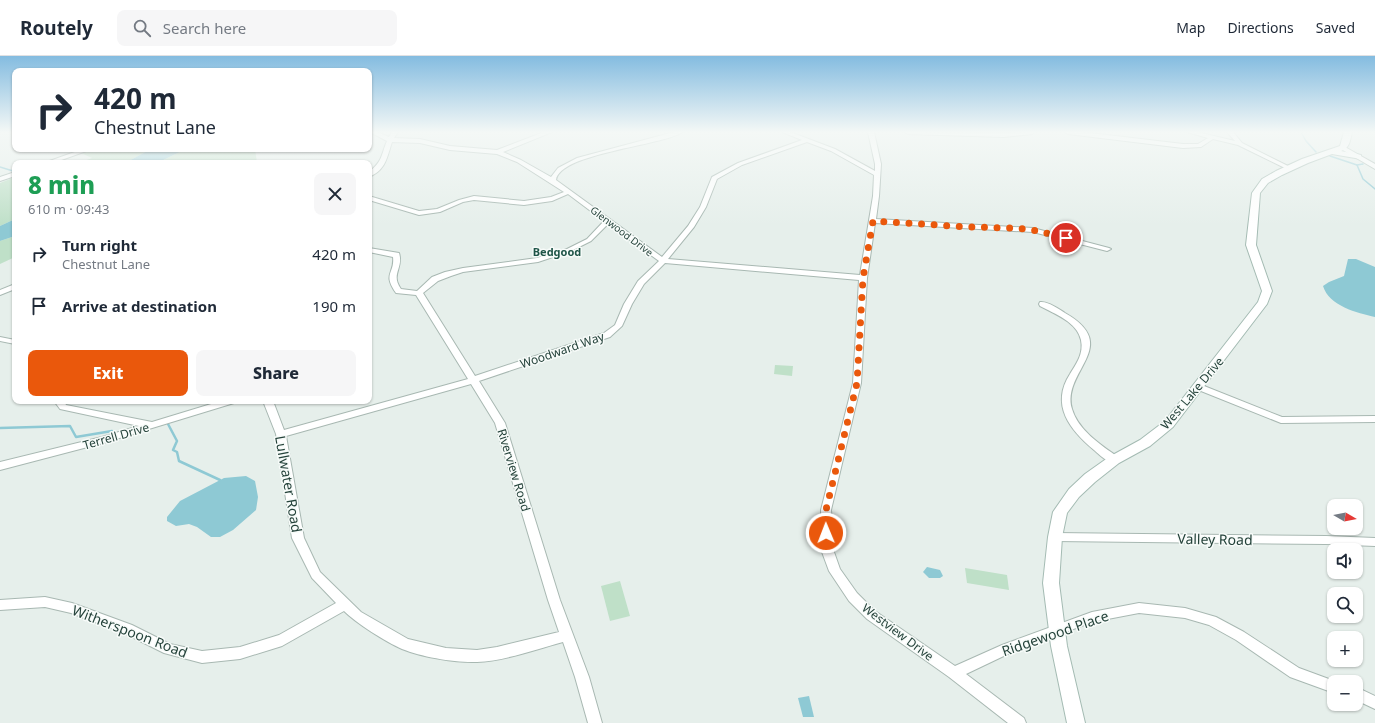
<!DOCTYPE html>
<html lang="en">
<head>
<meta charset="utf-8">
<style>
	:root { --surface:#fff; --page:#f6f6f7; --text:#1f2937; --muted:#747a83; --line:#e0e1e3; --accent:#ea580c }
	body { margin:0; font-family:"Noto Sans",sans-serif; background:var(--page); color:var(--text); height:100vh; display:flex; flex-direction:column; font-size:15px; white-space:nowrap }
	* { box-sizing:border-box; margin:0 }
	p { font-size:13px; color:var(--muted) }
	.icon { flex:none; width:22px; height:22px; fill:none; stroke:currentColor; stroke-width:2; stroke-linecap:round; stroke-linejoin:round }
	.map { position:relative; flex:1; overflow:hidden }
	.side { position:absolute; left:12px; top:104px; width:360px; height:244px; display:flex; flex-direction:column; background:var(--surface); border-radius:8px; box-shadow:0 1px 3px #0004 }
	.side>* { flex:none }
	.guide { position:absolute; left:12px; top:12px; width:360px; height:84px; border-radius:8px; box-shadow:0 1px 3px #0004; background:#fff; color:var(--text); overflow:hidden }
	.needle { width:26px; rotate:99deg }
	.controls { position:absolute; left:1327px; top:443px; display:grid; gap:8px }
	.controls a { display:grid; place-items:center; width:36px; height:36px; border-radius:8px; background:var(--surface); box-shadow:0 1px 3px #0004; font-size:20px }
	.pin { position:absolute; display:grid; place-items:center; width:34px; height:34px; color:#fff; margin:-17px; border:2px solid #fff; border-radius:50%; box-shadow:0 1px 4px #0007 }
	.me { position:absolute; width:44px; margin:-22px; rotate:359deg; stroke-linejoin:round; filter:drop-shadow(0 0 3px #0008) }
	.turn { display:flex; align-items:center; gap:14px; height:84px; padding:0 16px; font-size:18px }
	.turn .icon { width:52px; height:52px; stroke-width:2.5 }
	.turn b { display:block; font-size:28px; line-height:34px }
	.round { display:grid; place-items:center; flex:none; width:42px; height:42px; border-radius:8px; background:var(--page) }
	.overview { display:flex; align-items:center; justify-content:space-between; height:68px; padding:0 16px }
	h1 { font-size:24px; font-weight:800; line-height:30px; color:#1e9e55 }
	.cta { display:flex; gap:8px; margin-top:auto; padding:8px 16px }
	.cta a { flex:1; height:46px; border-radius:8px; background:var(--accent); color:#fff; font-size:16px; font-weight:800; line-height:46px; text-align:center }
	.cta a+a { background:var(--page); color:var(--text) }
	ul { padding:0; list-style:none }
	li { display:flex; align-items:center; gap:12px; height:52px; padding:0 16px }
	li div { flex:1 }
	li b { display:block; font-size:15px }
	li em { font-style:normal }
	header { display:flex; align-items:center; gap:24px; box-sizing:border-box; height:56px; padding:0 20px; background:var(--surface); border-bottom:1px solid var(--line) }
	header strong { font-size:19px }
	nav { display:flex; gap:22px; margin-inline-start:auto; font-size:14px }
	.search { width:280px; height:36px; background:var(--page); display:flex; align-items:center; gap:10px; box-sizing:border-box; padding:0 14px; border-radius:8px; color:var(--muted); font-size:15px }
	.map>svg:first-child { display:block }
</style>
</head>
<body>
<header>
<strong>Routely</strong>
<div class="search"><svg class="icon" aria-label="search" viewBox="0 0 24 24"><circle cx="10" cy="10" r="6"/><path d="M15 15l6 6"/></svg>Search here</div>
<nav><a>Map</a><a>Directions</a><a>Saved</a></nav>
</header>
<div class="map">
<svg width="1375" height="667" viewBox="0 0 1375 667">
	<rect width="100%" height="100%" fill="#e6efeb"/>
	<g fill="#bfe0c8">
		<path d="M93 93H151L125 107H79L92 102 81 97Z"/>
		<path d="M186 93H255L257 107H157Z"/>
		<path d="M15 121V163L0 170V127Z"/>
		<path d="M15 180V201L0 208V185Z"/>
		<path d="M775 309 793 310 792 320 774 318Z"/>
		<path d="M965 512 1007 519 1009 534 967 527Z"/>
		<path d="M620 525 630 560 610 565 601 530Z"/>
	</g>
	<g fill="#8ec9d4">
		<path d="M151 93H186L157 107H125Z"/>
		<path d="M15 163V180L0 185V170Z"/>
		<path d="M1348 203H1356L1375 211V261C1357 257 1329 250 1323 230L1329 226 1344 220Z"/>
		<path d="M246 420 255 425 258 441 256 454 233 474 220 481H211L197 471 189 468 176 470 167 465V461L180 445 224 422Z"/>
		<path d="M927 511 940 514 943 520 940 522H929L923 516Z"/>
		<path d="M809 640 814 661H803L798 642Z"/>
	</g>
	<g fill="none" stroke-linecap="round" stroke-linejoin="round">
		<g stroke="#8ec9d4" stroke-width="1.5">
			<path d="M1301 76 1306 85 1316 96"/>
			<path d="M1330 100 1357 109 1363 108"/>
			<path d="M1357 109 1363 123 1375 133"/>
			<path d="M0 111 13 115"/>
		</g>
		<g stroke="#8ec9d4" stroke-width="2.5">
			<path d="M168 368 177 385 173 394 177 396 179 405 220 424"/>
			<path d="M0 372 70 370 76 381 112 375"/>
		</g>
		<defs>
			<g id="minor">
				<path d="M370 76H377L389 81 392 76H398L394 82 420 83 450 90 497 94 544 76H552L503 96 521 104 551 121 558 112 577 102 674 76H683C661 90 560 97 556 124L662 201 688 170 700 151 712 121 738 107 802 84 782 76H790L835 93 875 115V108L868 76H874L881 108 879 140 876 163 1033 172 1109 192 1111 193 1107 195 1033 176 875 167 867 222 861 327 831 454 834 496 840 513 857 537 875 555 955 610 1002 589 1092 556 1139 547 1185 552 1216 561 1244 576 1299 612 1337 626H1334V637L1290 621 1236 584 1209 569 1185 562 1139 557 1092 566 1010 597 966 618 1024 662 1026 667H1008L949 621 867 563 849 545 829 515 822 496 821 454 853 327 859 224 665 207 644 228 632 248 622 270 610 281 479 325 505 367 560 544 589 621 602 667H588L575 621 563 586C537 593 504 605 477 606 456 607 422 601 402 593 386 586 356 567 344 555L282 590 240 603 202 607 164 597 124 577 71 557 45 551 0 554V544L45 541 72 547 132 569 170 588 202 595 240 591 279 579 336 547 312 522 292 482 276 378 263 345H273L284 374 468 323 416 239 396 237C382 217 395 218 393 201L369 196V192L399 197C404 212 390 218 401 233L417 235 432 221 445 216 463 212 537 202 567 193 587 183 604 165 568 138 552 145 524 149 474 144 463 146 440 156 419 159 369 144V140L419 155 437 153 459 144 474 140 524 145 551 141 564 136 517 106 497 98 450 94 420 87 392 86C387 101 386 114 369 121V116C383 105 381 99 387 85ZM807 86 831 95 874 119 873 140 860 219 668 203 694 171 706 151 717 123 742 109ZM608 168 659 205 638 225 624 248 615 269 604 277 475 320 423 237 438 225 451 220 463 216 538 206 571 195 591 185ZM471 328 495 367 548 544 559 576 497 591 477 594 446 592 408 583 361 556 320 516 304 482 286 380Z"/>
				<path d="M905 76 1004 77 1035 76 1032 78 1004 81 908 78Z"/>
				<path d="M1065 76H1082L1183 88H1198L1208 82 1187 76H1197L1235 85 1227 76H1233L1242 87 1292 112 1287 113 1238 89 1213 83 1201 91 1183 92 1068 78Z"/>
				<path d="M83 93H92L53 107H44Z"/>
				<path d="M15 116V120L0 125V121Z"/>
				<path d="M15 228V233L0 239V234Z"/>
				<path d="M1040 246C1048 245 1059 253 1065 257 1123 290 1061 315 1072 353 1078 374 1101 389 1118 401L1119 404 1118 407C1109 409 1100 399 1094 394 1070 374 1050 349 1070 318 1076 308 1084 298 1081 284 1077 266 1055 258 1040 250L1039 248Z"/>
				<path d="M0 281 15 284V288L0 285Z"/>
				<path d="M1199 328 1282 361 1375 360V366L1281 367 1196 333 1195 331Z"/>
				<path d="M54 345H64L66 349 152 366 221 345H236L234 347 103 387 0 414V406L102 381 139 370 60 353Z"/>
				<path d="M1055 477 1326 480 1375 482V490L1326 488 1055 485 1051 484 1049 481 1051 478Z"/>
				<path d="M1356 631 1375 640V653L1356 644Z"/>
			</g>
			<path id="tertiary" d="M1341 91H1345L1375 108V113L1341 93Z"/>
			<path id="secondary" d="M1344 76H1352C1350 84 1350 92 1341 95L1361 99V103L1332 98 1308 107 1282 119 1268 127 1260 137 1256 189 1272 235 1267 248 1173 371 1150 390 1119 407 1095 426 1079 441 1067 457 1062 481 1059 527 1067 590 1085 667H1067L1051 590 1043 527 1048 481 1053 456 1069 433 1085 418 1109 401 1140 384 1165 365 1258 246 1262 235 1246 189 1252 137 1262 123 1276 115 1302 103 1340 90Z"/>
		</defs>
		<use href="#minor" stroke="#a8b8b2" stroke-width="2"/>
		<use href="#tertiary" stroke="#a8b8b2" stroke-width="2"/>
		<use href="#secondary" stroke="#a4bbb3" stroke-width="2"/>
		<use href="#minor" fill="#fff" fill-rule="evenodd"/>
		<use href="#tertiary" fill="#fff" fill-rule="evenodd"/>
		<use href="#secondary" fill="#fff" fill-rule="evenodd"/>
	</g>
	<linearGradient id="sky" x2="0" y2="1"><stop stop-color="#84bce0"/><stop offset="0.45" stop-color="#f4f8f6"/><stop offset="1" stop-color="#f4f8f6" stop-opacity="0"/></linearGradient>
	<rect width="1375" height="169" fill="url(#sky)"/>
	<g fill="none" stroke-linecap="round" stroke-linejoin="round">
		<path stroke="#ea580c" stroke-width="7" stroke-dasharray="0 12.6" d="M826 477V454L857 327 863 222 873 165 968 171 1014 172 1033 174 1066 182"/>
	</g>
	<g text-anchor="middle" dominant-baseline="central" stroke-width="3" stroke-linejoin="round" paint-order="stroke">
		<g font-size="10" fill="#24423a" stroke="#f7fbf9">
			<text transform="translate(622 175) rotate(37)">Glenwood Drive</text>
		</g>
		<g font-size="11" font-weight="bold" fill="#1f5548" stroke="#f7fbf9">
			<text x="557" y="195">Bedgood</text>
		</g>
		<g font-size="12" fill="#24423a" stroke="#f7fbf9">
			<text transform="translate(562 294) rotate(-19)">Woodward Way</text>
			<text transform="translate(1192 337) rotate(-50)">West Lake Drive</text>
			<text transform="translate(116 380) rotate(-16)">Terrell Drive</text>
			<text transform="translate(514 414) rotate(73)">Riverview Road</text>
			<text transform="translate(898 576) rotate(37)">Westview Drive</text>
		</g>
		<g font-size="14" fill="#24423a" stroke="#f7fbf9">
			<text transform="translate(289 428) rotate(80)">Lullwater Road</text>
			<text transform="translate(1215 483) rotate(1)">Valley Road</text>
			<text transform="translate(130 575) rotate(21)">Witherspoon Road</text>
			<text transform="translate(1055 577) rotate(-19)">Ridgewood Place</text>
		</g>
	</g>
</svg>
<div class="controls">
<a><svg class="needle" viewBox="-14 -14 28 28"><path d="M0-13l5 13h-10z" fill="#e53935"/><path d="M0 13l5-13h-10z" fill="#747a83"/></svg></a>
<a><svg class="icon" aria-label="sound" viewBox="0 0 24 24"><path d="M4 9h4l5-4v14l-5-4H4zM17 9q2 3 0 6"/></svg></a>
<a><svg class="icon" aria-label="search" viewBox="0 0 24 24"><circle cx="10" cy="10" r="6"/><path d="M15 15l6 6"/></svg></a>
<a>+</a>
<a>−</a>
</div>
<div class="pin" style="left:1066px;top:182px;background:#d93025"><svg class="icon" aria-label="arrive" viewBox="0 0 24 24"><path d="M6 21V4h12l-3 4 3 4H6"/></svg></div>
<svg class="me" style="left:826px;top:477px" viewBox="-20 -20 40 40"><circle r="17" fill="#ea580c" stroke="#fff" stroke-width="3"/><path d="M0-11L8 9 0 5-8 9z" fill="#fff"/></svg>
<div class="guide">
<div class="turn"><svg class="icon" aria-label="right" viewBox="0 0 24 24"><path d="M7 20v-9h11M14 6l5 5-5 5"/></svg><div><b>420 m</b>Chestnut Lane</div></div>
</div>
<section class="side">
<div class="overview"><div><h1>8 min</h1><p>610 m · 09:43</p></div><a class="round"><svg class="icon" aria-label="close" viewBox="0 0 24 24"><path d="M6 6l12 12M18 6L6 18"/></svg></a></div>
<ul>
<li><svg class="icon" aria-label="right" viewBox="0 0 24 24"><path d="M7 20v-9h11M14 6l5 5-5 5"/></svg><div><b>Turn right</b><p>Chestnut Lane</p></div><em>420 m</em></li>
<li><svg class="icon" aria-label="arrive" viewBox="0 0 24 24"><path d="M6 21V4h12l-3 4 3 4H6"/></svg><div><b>Arrive at destination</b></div><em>190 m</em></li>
</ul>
<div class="cta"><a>Exit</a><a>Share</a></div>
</section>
</div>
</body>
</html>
